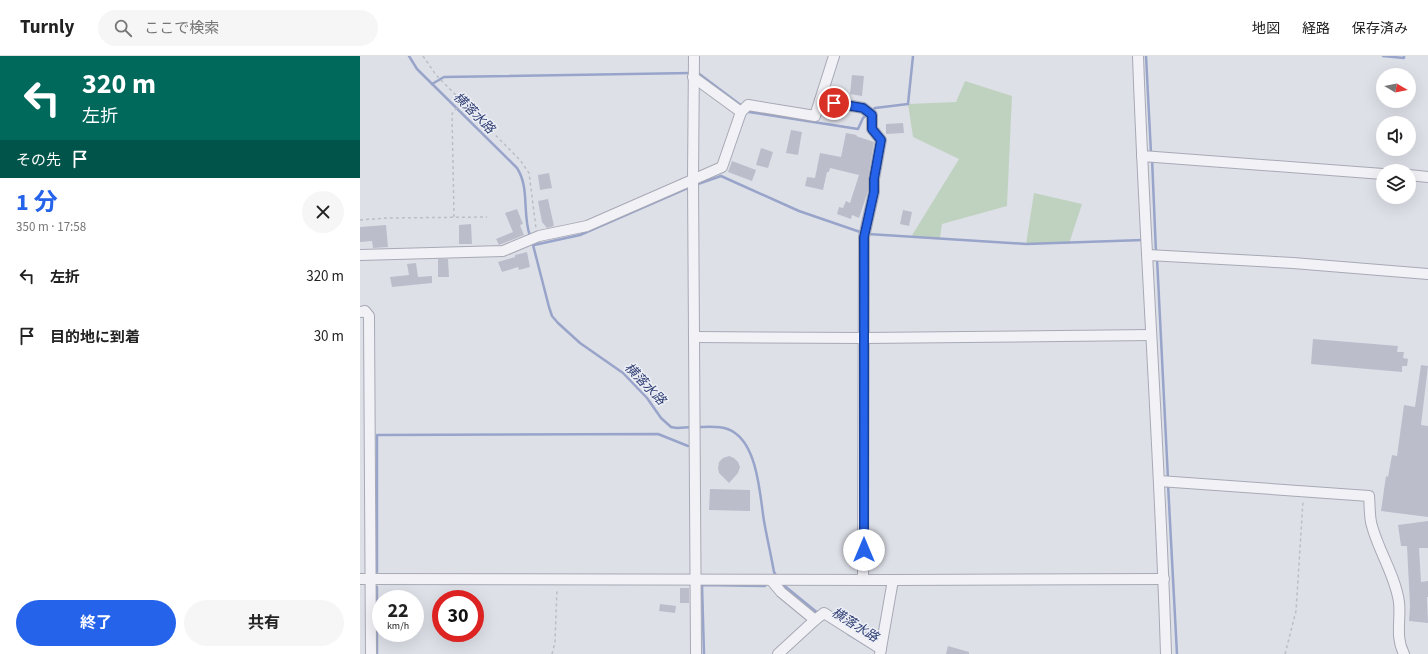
<!DOCTYPE html>
<html lang="ja">
<head>
<meta charset="utf-8">
<style>
	:root { --surface:#fff; --page:#f6f6f6; --text:#222; --muted:#767676; --line:#e0e0e0; --accent:#2563eb }
	body { margin:0; font-family:"Source Sans 3","Noto Sans JP",sans-serif; background:var(--page); color:var(--text); height:100vh; display:flex; flex-direction:column; font-size:15px; white-space:nowrap }
	* { box-sizing:border-box; margin:0 }
	p { font-size:13px; color:var(--muted) }
	.icon { flex:none; width:22px; height:22px; fill:none; stroke:currentColor; stroke-width:2; stroke-linecap:round; stroke-linejoin:round }
	.map { position:relative; flex:1; overflow:hidden }
	.drawer { display:flex; flex-direction:column; background:var(--surface); width:360px }
	.drawer>* { flex:none }
	.guide { background:#00695c; color:#fff; overflow:hidden }
	.needle { width:26px; rotate:100deg }
	.buttons { position:absolute; left:1016px; top:12px; display:grid; gap:8px }
	.buttons a { display:grid; place-items:center; width:40px; height:40px; border-radius:50%; background:var(--surface); box-shadow:0 4px 16px #0002; font-size:20px }
	.speed { position:absolute; left:12px; top:534px; display:flex; gap:8px; font-size:20px; font-weight:700; text-align:center }
	.speed>* { display:grid; place-content:center; width:52px; height:52px; border-radius:50%; background:var(--surface); box-shadow:0 4px 16px #0002; line-height:1 }
	.speed small { font-size:10px; font-weight:400 }
	.speed .limit { border:6px solid #d22; background:#fff; color:#111 }
	.pin { position:absolute; display:grid; place-items:center; width:34px; height:34px; color:#fff; margin:-17px; border:2px solid #fff; border-radius:50%; box-shadow:0 1px 4px #0007 }
	.me { position:absolute; width:44px; margin:-22px; rotate:0deg; stroke-linejoin:round; filter:drop-shadow(0 0 3px #0008) }
	.turn { display:flex; align-items:center; gap:14px; height:84px; padding:0 16px; font-size:18px }
	.turn .icon { width:52px; height:52px; stroke-width:2.5 }
	.turn b { display:block; font-size:28px; line-height:34px }
	.then { display:flex; align-items:center; height:38px; padding:0 16px; background:#0003; gap:8px; font-size:15px }
	.round { display:grid; place-items:center; flex:none; width:42px; height:42px; border-radius:21px; background:var(--page) }
	.overview { display:flex; align-items:center; justify-content:space-between; height:68px; padding:0 16px }
	h1 { font-size:24px; font-weight:700; line-height:30px; color:var(--accent) }
	.primary-button { display:flex; gap:8px; margin-top:auto; padding:8px 16px }
	.primary-button a { flex:1; height:46px; border-radius:24px; background:var(--accent); color:#fff; font-size:16px; font-weight:700; line-height:46px; text-align:center }
	.primary-button a+a { background:var(--page); color:var(--text) }
	ul { padding:0; list-style:none }
	li { display:flex; align-items:center; gap:12px; height:60px; padding:0 16px }
	li div { flex:1 }
	li b { display:block; font-size:15px }
	li em { font-style:normal }
	header { display:flex; align-items:center; gap:24px; box-sizing:border-box; height:56px; padding:0 20px; background:var(--surface); border-bottom:1px solid var(--line) }
	header strong { font-size:19px }
	nav { display:flex; gap:22px; margin-inline-start:auto; font-size:14px }
	.search { width:280px; height:36px; background:var(--page); display:flex; align-items:center; gap:10px; box-sizing:border-box; padding:0 14px; border-radius:22px; color:var(--muted); font-size:15px }
	main { display:flex; flex:1; min-height:0 }
	.map>svg:first-child { display:block }
</style>
</head>
<body>
<header>
<strong>Turnly</strong>
<div class="search"><svg class="icon" aria-label="search" viewBox="0 0 24 24"><circle cx="10" cy="10" r="6"/><path d="M15 15l6 6"/></svg>ここで検索</div>
<nav><a>地図</a><a>経路</a><a>保存済み</a></nav>
</header>
<main>
<section class="drawer">
<div class="guide">
<div class="turn"><svg class="icon" aria-label="left" viewBox="0 0 24 24"><path d="M17 20v-9H6M10 6l-5 5 5 5"/></svg><div><b>320 m</b>左折</div></div>
<div class="then">その先<svg class="icon" aria-label="arrive" viewBox="0 0 24 24"><path d="M6 21V4h12l-3 4 3 4H6"/></svg></div>
</div>
<div class="overview"><div><h1>1 分</h1><p>350 m · 17:58</p></div><a class="round"><svg class="icon" aria-label="close" viewBox="0 0 24 24"><path d="M6 6l12 12M18 6L6 18"/></svg></a></div>
<ul>
<li><svg class="icon" aria-label="left" viewBox="0 0 24 24"><path d="M17 20v-9H6M10 6l-5 5 5 5"/></svg><div><b>左折</b></div><em>320 m</em></li>
<li><svg class="icon" aria-label="arrive" viewBox="0 0 24 24"><path d="M6 21V4h12l-3 4 3 4H6"/></svg><div><b>目的地に到着</b></div><em>30 m</em></li>
</ul>
<div class="primary-button"><a>終了</a><a>共有</a></div>
</section>
<div class="map">
<svg width="1068" height="598" viewBox="0 0 1068 598">
	<rect width="100%" height="100%" fill="#dee0e8"/>
	<g fill="#bfd2bf">
		<path d="M605 25 652 40 647 150 582 168 580 182 551 181 599 103 553 81 548 48 596 46Z"/>
		<path d="M674 137 722 148 709 188H666Z"/>
	</g>
	<g fill="none" stroke-linecap="round" stroke-linejoin="round">
		<g stroke="#98a4c9" stroke-width="2.5">
			<path d="M49 0 57 13 157 112C170 132 162 158 170 180"/>
			<path d="M786 0 791 97"/>
			<path d="M1023 0 1044 2V0"/>
			<path d="M336 17H338L382 50"/>
			<path d="M72 28 84 21 331 17"/>
			<path d="M386 53 389 56 498 73 503 62 507 59"/>
			<path d="M511 56 515 52 548 48 553 0"/>
			<path d="M792 102 796 197"/>
			<path d="M335 129 361 120 439 155 503 177"/>
			<path d="M508 178 666 188 783 184"/>
			<path d="M172 185 189 251 192 260 198 267 220 287 263 317 287 342 301 362 311 371 317 372 332 371"/>
			<path d="M174 189 220 179 330 131"/>
			<path d="M797 202 808 423"/>
			<path d="M337 371C350 371 364 369 375 377 398 393 400 440 404 465 407 482 411 499 414 516L417 521"/>
			<path d="M808 428 817 598"/>
			<path d="M17 516V379L298 378 328 390"/>
			<path d="M421 527 459 558"/>
			<path d="M17 531V598"/>
			<path d="M488 578 516 595"/>
			<path d="M344 598 342 529 405 530"/>
		</g>
	</g>
	<g fill="#bbbdcb">
		<path d="M492 19 504 20 502 40 490 38Z"/>
		<path d="M543 67 544 77 526 78V68Z"/>
		<path d="M431 74 442 76 438 99 426 97Z"/>
		<path d="M486 77 497 79 496 80 514 86 508 122V135L499 162 492 159 491 163 477 158 479 151 483 152 486 145 490 147 499 119 470 112 469 116H467L463 134 445 130 447 121 455 122 460 97 481 101Z"/>
		<path d="M401 92 413 96 408 112 396 109Z"/>
		<path d="M372 105 396 114 392 125 368 116Z"/>
		<path d="M189 117 192 132 180 134 178 119Z"/>
		<path d="M188 143 194 170 187 172 182 166 178 145Z"/>
		<path d="M157 153 163 168 160 169 164 179 139 189 136 183 153 176 145 157Z"/>
		<path d="M543 154 552 156 549 170 540 168Z"/>
		<path d="M111 168 112 188H99V169Z"/>
		<path d="M26 169 28 191 13 192 12 185 0 186V171Z"/>
		<path d="M167 196 170 211 159 214 158 211 142 216 138 206 155 201V199Z"/>
		<path d="M78 203H88L89 221H78Z"/>
		<path d="M56 207 58 221 72 220V227L32 231 30 221 49 219 47 208Z"/>
		<path d="M953 283 1038 290 1037 296H1044L1043 302 1048 303 1047 310H1042V316L951 308Z"/>
		<path d="M1061 309 1068 310 1061 369 1068 370V461L1021 455 1026 420 1028 421 1032 399 1037 400 1044 349 1055 351Z"/>
		<path d="M369 400 374 402 378 406 380 411 378 417 369 427 359 417 358 412 359 406 363 402Z"/>
		<path d="M350 433 390 434V455L349 454Z"/>
		<path d="M1068 465V492H1059L1061 526 1068 525V541H1067L1068 567 1049 565 1050 550 1047 490H1041L1038 469Z"/>
		<rect x="320" y="532" width="9" height="15"/>
		<path d="M300 548 316 550 315 557 299 555Z"/>
		<path d="M588 590 609 596V598H586Z"/>
	</g>
	<g fill="none" stroke-linecap="round" stroke-linejoin="round">
		<defs>
			<g id="street">
				<path d="M334 0 333 123 336 598"/>
				<path d="M778 0C785 199 800 399 806 598"/>
				<path d="M333 21 381 56"/>
				<path d="M460 44 503 52 512 59V73L521 84 514 123V136L504 181 503 524"/>
				<path d="M782 100 1023 118"/>
				<path d="M1049 119 1068 121"/>
				<path d="M0 199 143 195 179 180 227 170 362 111 381 56 388 49 455 60 474 0"/>
				<path d="M788 199 933 207 1068 218"/>
				<path d="M0 256 5 255 9 260 11 598"/>
				<path d="M335 281 504 282 791 279"/>
				<path d="M799 425 1009 440C1010 449 1009 461 1012 470 1019 496 1035 519 1039 546 1041 564 1035 581 1044 598"/>
				<path d="M0 523 533 524 804 523"/>
				<path d="M411 524 421 536 455 564"/>
				<path d="M418 598 455 564 464 557 521 593"/>
				<path d="M520 598 533 524"/>
			</g>
		</defs>
		<use href="#street" stroke="#a7a9b5" stroke-width="12"/>
		<g stroke="#bcbdc6" stroke-width="1.5" stroke-dasharray="3 3" stroke-linecap="butt">
			<path d="M63 0 76 19 160 104 169 117 176 172"/>
			<path d="M94 161 92 58 102 45"/>
			<path d="M0 164 27 162 127 161"/>
			<path d="M192 598 195 586 197 533"/>
			<path d="M925 598 936 555 943 445"/>
		</g>
		<use href="#street" stroke="#f1f1f6" stroke-width="10"/>
	</g>
	<g fill="none" stroke-linecap="round" stroke-linejoin="round">
		<defs>
			<path id="route" d="M474 47 503 52 512 59V73L521 84 514 123V136L504 181V494"/>
		</defs>
		<use href="#route" stroke="#184099" stroke-width="10"/>
		<use href="#route" stroke="#2563eb" stroke-width="7"/>
	</g>
	<g text-anchor="middle" dominant-baseline="central" stroke-width="3" stroke-linejoin="round" paint-order="stroke">
		<g font-size="13" font-style="italic" fill="#303f74" stroke="#edeff6">
			<text transform="translate(114 57) rotate(45)">横落水路</text>
			<text transform="translate(285 328) rotate(46)">横落水路</text>
			<text transform="translate(495 569) rotate(32)">横落水路</text>
		</g>
	</g>
</svg>
<div class="buttons">
<a><svg class="needle" viewBox="-14 -14 28 28"><path d="M0-13l5 13h-10z" fill="#e53935"/><path d="M0 13l5-13h-10z" fill="#767676"/></svg></a>
<a><svg class="icon" aria-label="sound" viewBox="0 0 24 24"><path d="M4 9h4l5-4v14l-5-4H4zM17 9q2 3 0 6"/></svg></a>
<a><svg class="icon" aria-label="layers" viewBox="0 0 24 24"><path d="M12 4l9 5-9 5-9-5zM3 14l9 5 9-5"/></svg></a>
</div>
<div class="speed"><div>22<small>km/h</small></div><div class="limit">30</div></div>
<div class="pin" style="left:474px;top:47px;background:#d93025"><svg class="icon" aria-label="arrive" viewBox="0 0 24 24"><path d="M6 21V4h12l-3 4 3 4H6"/></svg></div>
<svg class="me" style="left:504px;top:494px" viewBox="-20 -20 40 40"><circle r="19" fill="#fff"/><path d="M0-13L10 11 0 6-10 11z" fill="#2563eb"/></svg>
</div>
</main>
</body>
</html>
